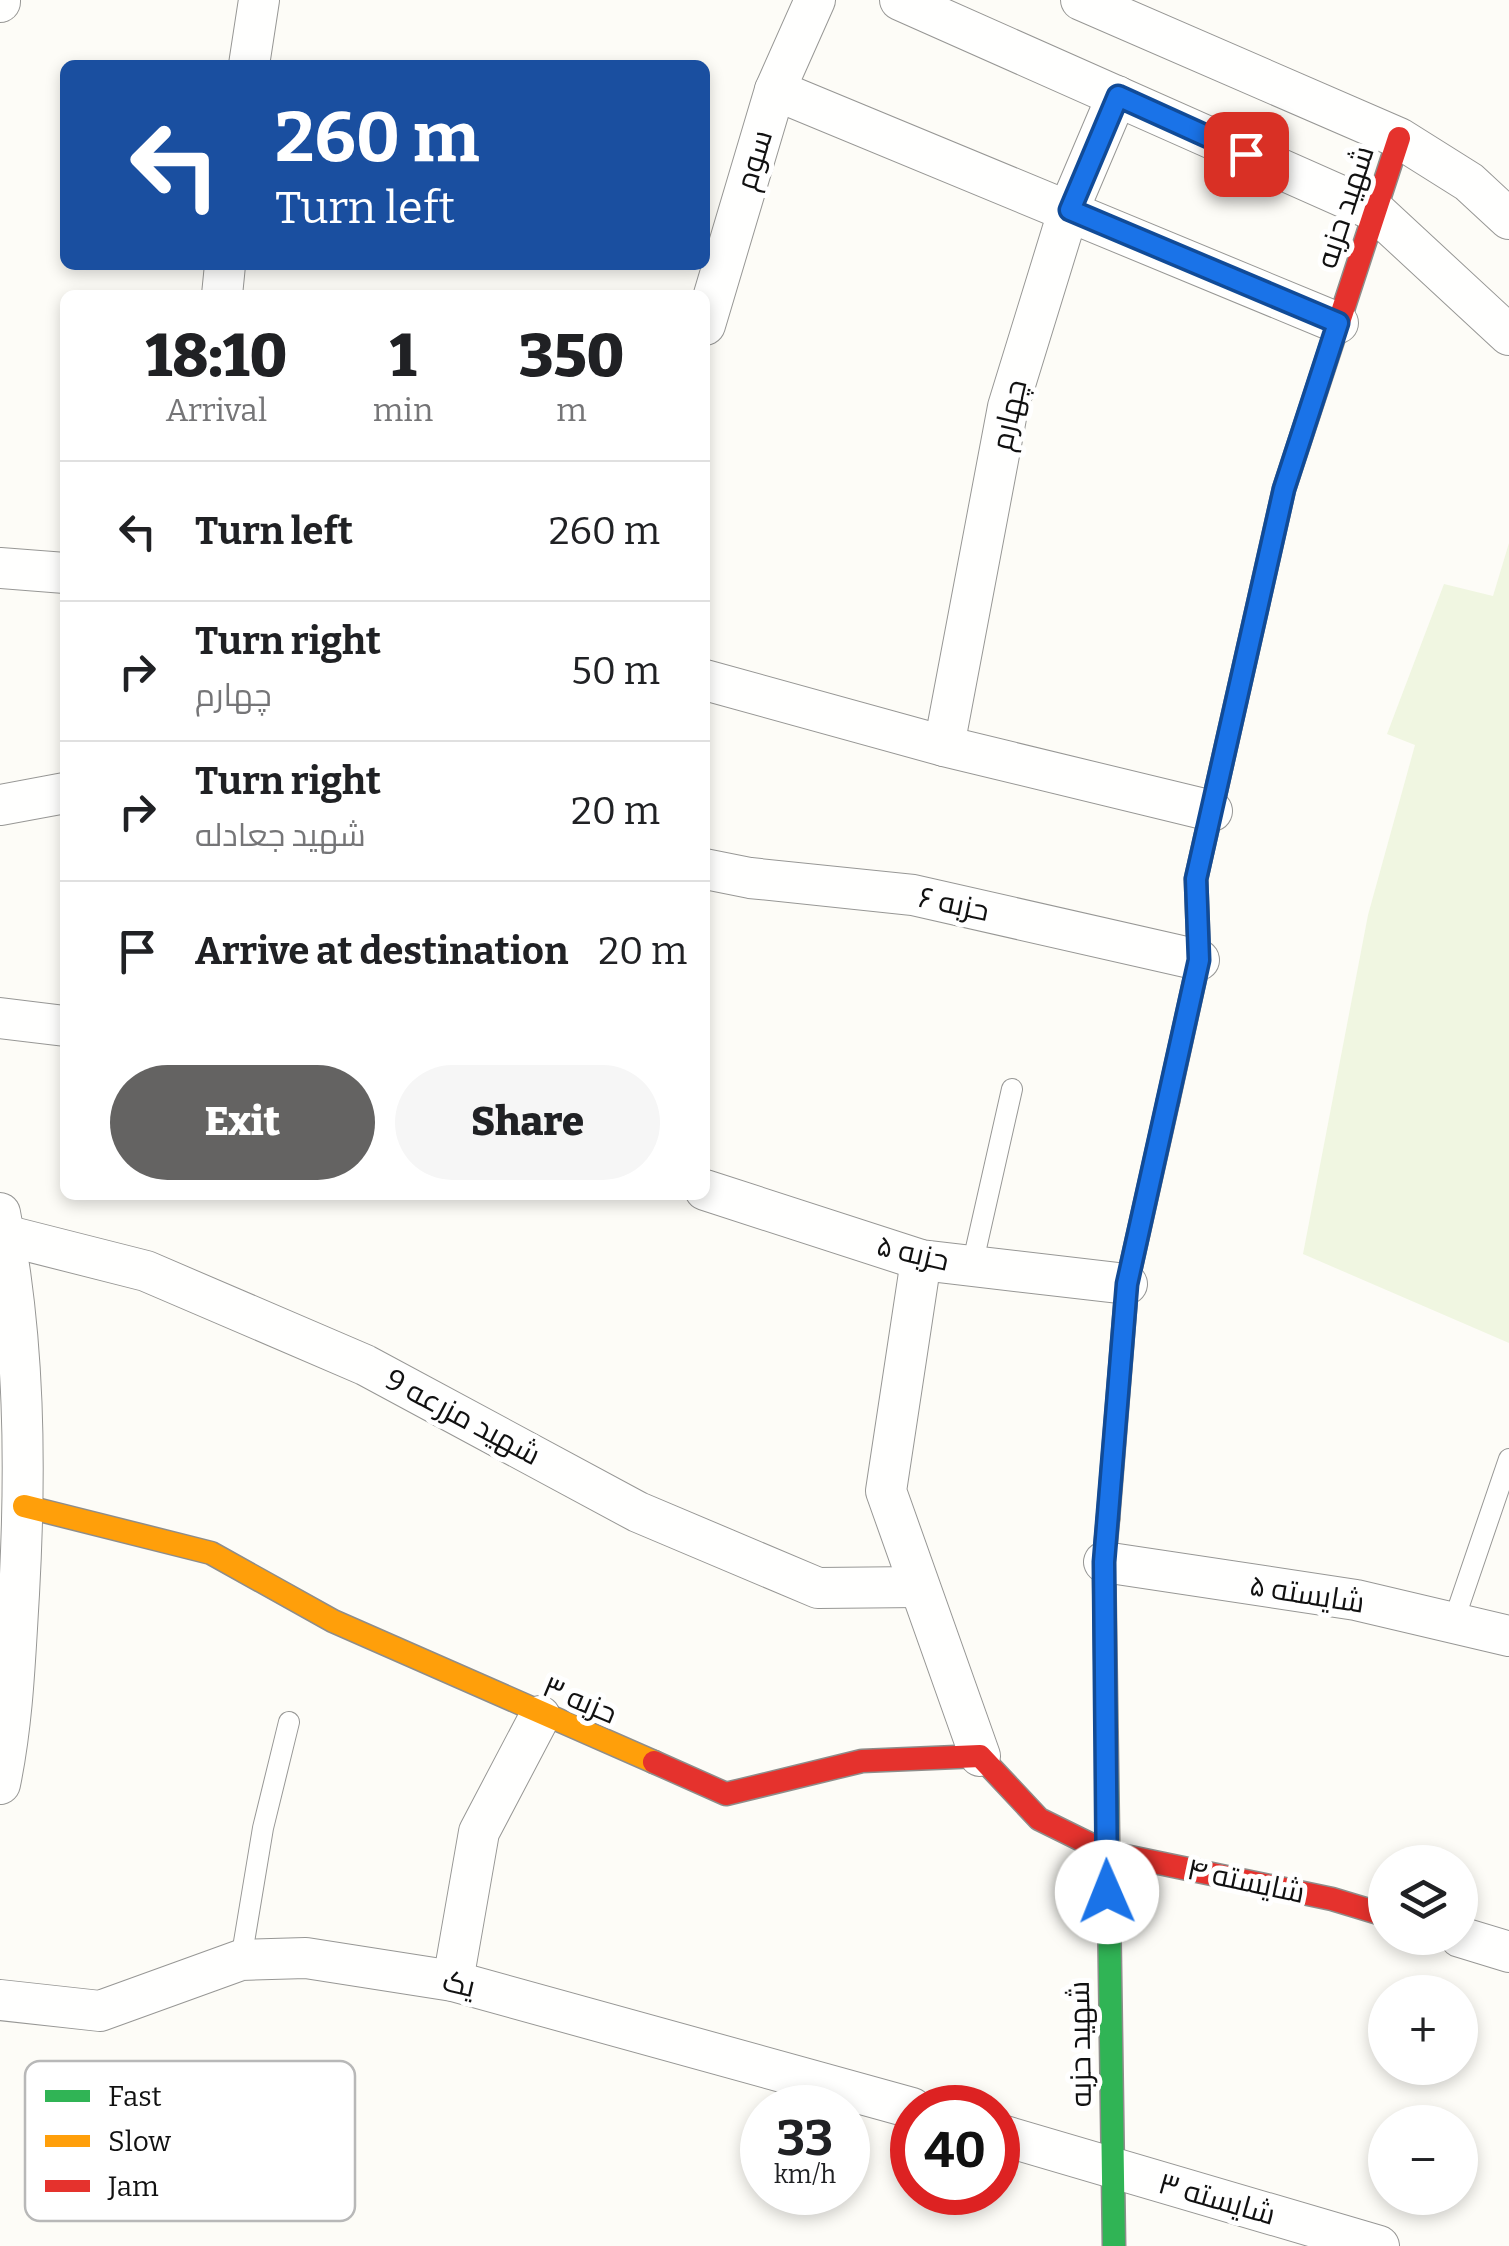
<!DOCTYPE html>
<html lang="en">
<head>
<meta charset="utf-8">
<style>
	:root { --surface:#fff; --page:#f6f6f6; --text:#202124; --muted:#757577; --line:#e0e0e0; --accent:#646362 }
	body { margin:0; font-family:Bitter,Cairo,serif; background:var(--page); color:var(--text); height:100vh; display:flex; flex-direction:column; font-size:38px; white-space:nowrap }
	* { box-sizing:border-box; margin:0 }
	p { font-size:32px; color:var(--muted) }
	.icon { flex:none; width:55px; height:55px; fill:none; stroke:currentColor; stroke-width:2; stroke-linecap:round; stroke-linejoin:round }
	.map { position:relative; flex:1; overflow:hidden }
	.details { position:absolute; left:60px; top:290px; width:650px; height:910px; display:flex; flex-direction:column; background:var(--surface); border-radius:15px; box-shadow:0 5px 15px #0003 }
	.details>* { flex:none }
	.top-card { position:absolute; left:60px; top:60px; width:650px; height:210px; border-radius:15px; box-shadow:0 5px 15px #0003; background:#1a4fa0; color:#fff; overflow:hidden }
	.buttons { position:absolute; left:1368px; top:1845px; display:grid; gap:20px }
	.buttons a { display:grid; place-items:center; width:110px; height:110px; border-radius:50%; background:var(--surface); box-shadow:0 5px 15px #0003; font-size:50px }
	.speed { position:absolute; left:740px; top:2085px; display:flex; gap:20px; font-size:50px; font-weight:700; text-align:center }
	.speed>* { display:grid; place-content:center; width:130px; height:130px; border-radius:50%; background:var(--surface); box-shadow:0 5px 15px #0003; line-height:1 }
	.speed small { font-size:25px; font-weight:400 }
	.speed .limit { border:15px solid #d22; background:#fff; color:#111 }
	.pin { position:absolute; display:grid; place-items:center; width:85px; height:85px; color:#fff; margin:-42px; border-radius:20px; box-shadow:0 5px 15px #0006 }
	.me { position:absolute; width:110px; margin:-55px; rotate:359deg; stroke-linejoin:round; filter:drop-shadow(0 0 8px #0008) }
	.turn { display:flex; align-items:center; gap:35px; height:210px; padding:0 50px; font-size:45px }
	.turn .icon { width:130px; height:130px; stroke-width:2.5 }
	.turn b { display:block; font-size:70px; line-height:85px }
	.eta { display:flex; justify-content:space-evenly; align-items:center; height:170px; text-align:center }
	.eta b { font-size:60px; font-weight:800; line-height:70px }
	.primary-button { display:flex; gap:20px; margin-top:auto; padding:20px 50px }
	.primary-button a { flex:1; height:115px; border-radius:60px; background:var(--accent); color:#fff; font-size:40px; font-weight:800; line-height:115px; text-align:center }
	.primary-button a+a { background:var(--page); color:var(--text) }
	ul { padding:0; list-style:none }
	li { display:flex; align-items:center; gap:30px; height:140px; padding:0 50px; border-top:2px solid var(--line) }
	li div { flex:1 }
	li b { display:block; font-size:38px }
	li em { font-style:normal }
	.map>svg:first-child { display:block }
</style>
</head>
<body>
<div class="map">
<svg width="1509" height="2246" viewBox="0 0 1509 2246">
	<rect width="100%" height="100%" fill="#fdfcf7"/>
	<path fill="#f0f6e1" d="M1509 543V1343L1303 1254 1368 915 1415 745 1387 734 1444 584 1493 596Z"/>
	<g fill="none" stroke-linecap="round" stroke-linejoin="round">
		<defs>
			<g id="lane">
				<path d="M972 1266 1012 1089"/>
				<path d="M1453 1623 1509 1459"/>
				<path d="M241 1960 263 1828 289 1722"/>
			</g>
			<g id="street">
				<path d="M900 0 1375 211 1509 335"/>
				<path d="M1081 0 1399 138 1469 182 1509 219"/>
				<path d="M0 2V0"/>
				<path d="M249 65 259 0"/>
				<path d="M775 90 1338 323"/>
				<path d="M222 295 225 265"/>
				<path d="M705 325 775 90 815 0"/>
				<path d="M0 568 65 573"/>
				<path d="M705 680 944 746 1212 811"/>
				<path d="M944 746 1008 407 1069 209 1117 96"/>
				<path d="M0 805 65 793"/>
				<path d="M705 869 750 878 913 895 1199 960"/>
				<path d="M0 1018 65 1026"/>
				<path d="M705 1190 921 1260 1127 1284"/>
				<path d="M0 1213C25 1339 26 1467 19 1594 15 1659 13 1721 0 1784"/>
				<path d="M4 1235 146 1271 365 1365 638 1512 818 1588 919 1587"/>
				<path d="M921 1260 886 1491 980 1756"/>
				<path d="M1104 1562 1356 1600 1509 1636"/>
				<path d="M1460 1937 1509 1952"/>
				<path d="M453 1981 479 1832 540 1716"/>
				<path d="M0 2000 100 2011 241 1960 306 1958 453 1981 912 2108"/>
				<path d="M998 2134 1379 2246"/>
			</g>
			<g id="fast">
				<path d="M1168 1101 1199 960 1196 879 1284 489 1336 331"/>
				<path d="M1108 1519 1104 1562 1114 2246"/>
			</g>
			<g id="slow">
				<path d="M24 1506 211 1553 333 1621 654 1762"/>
				<path d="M1108 1519 1127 1284 1168 1101"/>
			</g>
			<g id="jam">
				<path d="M1336 331 1399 138"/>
				<path d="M654 1762 726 1794 862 1761 980 1756 1039 1819 1106 1852 1332 1899 1385 1915"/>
			</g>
		</defs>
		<use href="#lane" stroke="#979795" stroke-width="22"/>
		<use href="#street" stroke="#979795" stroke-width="42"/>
		<use href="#fast" stroke="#8e8d8b" stroke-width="25"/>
		<use href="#slow" stroke="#8e8d8b" stroke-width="25"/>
		<use href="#jam" stroke="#8e8d8b" stroke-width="25"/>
		<use href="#lane" stroke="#fffffe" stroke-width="20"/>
		<use href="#street" stroke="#fffffe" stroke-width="40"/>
		<use href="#fast" stroke="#30b455" stroke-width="22"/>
		<use href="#slow" stroke="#ff9f0a" stroke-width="22"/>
		<use href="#jam" stroke="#e5322d" stroke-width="22"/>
	</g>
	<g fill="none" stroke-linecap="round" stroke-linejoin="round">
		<defs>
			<path id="route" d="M1107 1892 1104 1562 1127 1284 1199 960 1196 879 1284 489 1338 323 1070 210 1118 96 1246 154"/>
		</defs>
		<use href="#route" stroke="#114b97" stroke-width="25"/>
		<use href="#route" stroke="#1a73e8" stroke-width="18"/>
	</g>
	<g text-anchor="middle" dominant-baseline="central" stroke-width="10" stroke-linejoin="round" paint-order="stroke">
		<g font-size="30" fill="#111" stroke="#fff">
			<text transform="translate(754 160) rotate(-73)">سوم</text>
			<text transform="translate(1345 207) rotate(-72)">شهید حزبه</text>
			<text transform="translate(1009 415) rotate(-77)">چهارم</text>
			<text transform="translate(954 904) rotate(12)">حزبه ۶</text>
			<text transform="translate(913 1253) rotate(13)">حزبه ۵</text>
			<text transform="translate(463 1417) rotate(28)">شهید مزرعه 9</text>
			<text transform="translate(1307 1594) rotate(9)">شایسته ۵</text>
			<text transform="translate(580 1700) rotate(23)">حزبه ۳</text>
			<text transform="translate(1246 1881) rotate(12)">شایسته ۴</text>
			<text transform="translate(459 1984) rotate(13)">یک</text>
			<text transform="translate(1080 2044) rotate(-91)">شهید حزبه</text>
			<text transform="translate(1217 2199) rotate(16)">شایسته ۳</text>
		</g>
	</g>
	<rect x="25" y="2061" width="330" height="160" rx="15" fill="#fff" stroke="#b8b8b8" stroke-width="2.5"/>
	<rect x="45" y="2090" width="45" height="12" fill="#30b455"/>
	<rect x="45" y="2135" width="45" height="12" fill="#ff9f0a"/>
	<rect x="45" y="2180" width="45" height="12" fill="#e5322d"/>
	<g font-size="28" fill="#111">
		<text x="108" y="2106">Fast</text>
		<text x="108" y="2151">Slow</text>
		<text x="108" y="2196">Jam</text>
	</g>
</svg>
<div class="buttons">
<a><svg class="icon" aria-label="layers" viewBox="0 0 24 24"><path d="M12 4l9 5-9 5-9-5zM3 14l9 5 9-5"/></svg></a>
<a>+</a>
<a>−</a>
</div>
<div class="speed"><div>33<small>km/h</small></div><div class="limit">40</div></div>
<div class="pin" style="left:1246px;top:154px;background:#d93025"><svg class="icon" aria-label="arrive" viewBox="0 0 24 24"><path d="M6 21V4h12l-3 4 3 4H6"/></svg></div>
<svg class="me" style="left:1107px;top:1892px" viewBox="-20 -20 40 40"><circle r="19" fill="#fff"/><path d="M0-13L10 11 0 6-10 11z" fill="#1a73e8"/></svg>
<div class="top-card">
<div class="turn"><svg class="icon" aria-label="left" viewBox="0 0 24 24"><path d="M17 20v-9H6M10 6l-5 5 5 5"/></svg><div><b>260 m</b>Turn left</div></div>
</div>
<section class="details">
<div class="eta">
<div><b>18:10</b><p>Arrival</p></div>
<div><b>1</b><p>min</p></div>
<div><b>350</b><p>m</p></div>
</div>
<ul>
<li><svg class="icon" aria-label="left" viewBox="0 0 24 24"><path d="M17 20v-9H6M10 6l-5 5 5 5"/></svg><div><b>Turn left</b></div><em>260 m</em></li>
<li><svg class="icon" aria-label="right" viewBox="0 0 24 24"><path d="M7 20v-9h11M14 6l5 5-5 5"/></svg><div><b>Turn right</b><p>چهارم</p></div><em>50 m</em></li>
<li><svg class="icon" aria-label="right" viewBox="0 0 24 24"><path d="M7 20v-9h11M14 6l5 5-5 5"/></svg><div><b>Turn right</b><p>شهید جعادله</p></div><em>20 m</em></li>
<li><svg class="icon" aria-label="arrive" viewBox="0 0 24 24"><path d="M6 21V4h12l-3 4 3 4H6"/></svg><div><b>Arrive at destination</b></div><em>20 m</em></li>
</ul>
<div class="primary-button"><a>Exit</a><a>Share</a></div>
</section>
</div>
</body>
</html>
